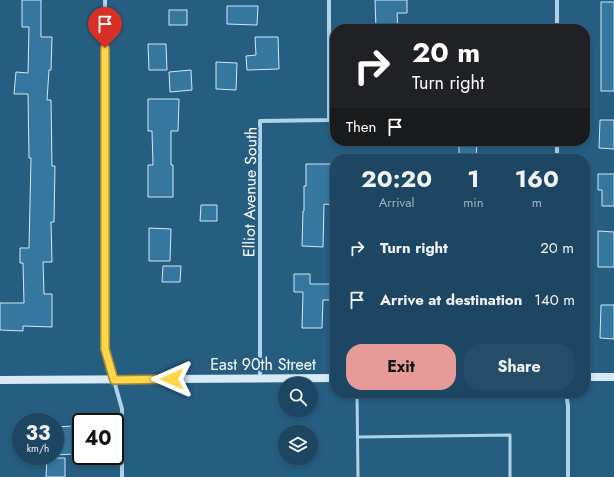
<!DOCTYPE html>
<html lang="en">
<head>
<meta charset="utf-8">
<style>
	:root { --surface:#1c4662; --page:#254d68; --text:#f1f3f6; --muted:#a0b1be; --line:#3a5e77; --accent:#e69b98 }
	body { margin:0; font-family:Jost,sans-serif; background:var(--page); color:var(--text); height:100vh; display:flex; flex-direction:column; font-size:15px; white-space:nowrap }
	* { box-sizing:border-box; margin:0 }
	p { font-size:13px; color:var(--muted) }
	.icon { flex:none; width:22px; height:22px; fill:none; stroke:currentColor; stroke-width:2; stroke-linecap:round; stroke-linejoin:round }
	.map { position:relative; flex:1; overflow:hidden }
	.drawer { position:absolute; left:330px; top:154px; width:260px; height:244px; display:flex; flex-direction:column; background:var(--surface); border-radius:16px; box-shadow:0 2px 6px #0003,0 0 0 1px var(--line) }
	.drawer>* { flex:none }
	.top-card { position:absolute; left:330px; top:24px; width:260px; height:122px; border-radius:16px; box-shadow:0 2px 6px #0003,0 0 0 1px var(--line); background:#202124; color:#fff; overflow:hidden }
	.controls { position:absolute; left:278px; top:377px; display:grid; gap:8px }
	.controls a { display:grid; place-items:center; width:40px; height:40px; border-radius:50%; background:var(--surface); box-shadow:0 2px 6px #0003,0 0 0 1px var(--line); font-size:20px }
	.speed { position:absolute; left:12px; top:413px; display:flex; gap:8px; font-size:20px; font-weight:700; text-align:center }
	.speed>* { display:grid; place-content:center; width:52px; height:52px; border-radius:50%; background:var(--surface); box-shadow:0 2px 6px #0003,0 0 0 1px var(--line); line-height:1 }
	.speed small { font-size:10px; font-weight:400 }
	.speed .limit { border:2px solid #111; border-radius:6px; background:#fff; color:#111 }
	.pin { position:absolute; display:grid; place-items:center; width:34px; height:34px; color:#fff; margin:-41px -17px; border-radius:50% 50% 50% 0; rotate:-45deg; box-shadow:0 0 4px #0007 }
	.pin .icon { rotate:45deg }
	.me { position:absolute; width:44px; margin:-22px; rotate:270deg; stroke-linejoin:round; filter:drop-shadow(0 0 3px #0008) }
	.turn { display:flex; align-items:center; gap:14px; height:84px; padding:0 16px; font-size:18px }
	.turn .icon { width:52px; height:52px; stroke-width:2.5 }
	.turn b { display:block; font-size:28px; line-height:34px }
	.then { display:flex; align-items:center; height:38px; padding:0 16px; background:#0003; gap:8px; font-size:15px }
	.eta { display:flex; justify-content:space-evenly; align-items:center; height:68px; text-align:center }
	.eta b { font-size:24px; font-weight:700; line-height:28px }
	.action { display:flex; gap:8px; margin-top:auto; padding:8px 16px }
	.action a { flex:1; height:46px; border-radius:16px; background:var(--accent); color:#111; font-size:16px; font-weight:700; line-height:46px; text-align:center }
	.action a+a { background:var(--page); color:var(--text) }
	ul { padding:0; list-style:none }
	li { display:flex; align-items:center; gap:12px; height:52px; padding:0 16px }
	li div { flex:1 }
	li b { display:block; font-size:15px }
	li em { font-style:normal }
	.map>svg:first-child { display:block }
</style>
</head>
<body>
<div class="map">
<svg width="614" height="477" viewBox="0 0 614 477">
	<rect width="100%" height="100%" fill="#265e82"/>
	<g fill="#36779f" stroke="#d2e8f6">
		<path d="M22 0H41V37H52L51 70H49L47 100H51L52 166H55L54 222H51L52 262H43L44 294H52V327L23 326V331L0 330V303H24L23 263H20V248H29L31 158H29L28 94H14L16 72 28 73 29 27H22Z"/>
		<path d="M375 0H407V13H397L398 29H376Z"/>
		<rect x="601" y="2" width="13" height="89"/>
		<path d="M227 6H258L257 25 227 24Z"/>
		<rect x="169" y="10" width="18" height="15"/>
		<path d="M255 37H278L279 69 247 70 246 56 256 55Z"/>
		<path d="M148 44H166L167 70H149Z"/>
		<path d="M216 62 237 63 236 90 216 89Z"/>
		<path d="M191 70 192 90 170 92 169 72Z"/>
		<path d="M148 99H179L178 131H171V165H173V197H148V165H153L152 131H148Z"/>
		<path d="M600 120H614V149L599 148Z"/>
		<path d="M459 142H477L476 159H459Z"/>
		<path d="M306 164H335V205L324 204 323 247 302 246 303 211H304V186H306Z"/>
		<path d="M598 174H614V206H602V190H598Z"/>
		<path d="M201 205H217V221H200Z"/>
		<path d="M149 228 171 229 170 261H149Z"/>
		<path d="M598 231 614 232V267H598Z"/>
		<path d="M163 266H181L180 282H162Z"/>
		<path d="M294 274H310V284H335V300H323L322 328H302L303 292H294Z"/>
		<path d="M601 305H614V339L600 338Z"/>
		<path d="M74 426V454L55 455V427Z"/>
		<path d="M47 458H65V477H46Z"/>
	</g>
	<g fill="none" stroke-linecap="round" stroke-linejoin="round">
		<g stroke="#aed2e7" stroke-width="3">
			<path d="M357 393 358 477"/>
			<path d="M358 437 510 435V477"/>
		</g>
		<g stroke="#aed2e7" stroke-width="4">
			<path d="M105 0V349L122 409V477"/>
			<path d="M557 0V29"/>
			<path d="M557 141V159"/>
			<path d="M260 378V121L329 120V0"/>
			<path d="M566 393 568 406V477"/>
		</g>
		<g stroke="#d8eaf6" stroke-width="8">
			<path d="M585 377H614"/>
			<path d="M0 380 335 378"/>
		</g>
	</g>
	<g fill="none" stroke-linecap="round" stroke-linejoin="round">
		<defs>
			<path id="route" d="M105 48V349L114 380 172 379"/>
		</defs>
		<use href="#route" stroke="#a68a30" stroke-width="10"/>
		<use href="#route" stroke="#ffd54a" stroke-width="7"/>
	</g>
	<g text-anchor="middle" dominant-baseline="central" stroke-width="4" stroke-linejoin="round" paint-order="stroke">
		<g font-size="16" fill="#fff" stroke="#265e82">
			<text transform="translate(250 192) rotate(-89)">Elliot Avenue South</text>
			<text x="263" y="364">East 90th Street</text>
		</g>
	</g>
</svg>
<div class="controls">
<a><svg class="icon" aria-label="search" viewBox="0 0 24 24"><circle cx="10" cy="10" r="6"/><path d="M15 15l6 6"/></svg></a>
<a><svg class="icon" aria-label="layers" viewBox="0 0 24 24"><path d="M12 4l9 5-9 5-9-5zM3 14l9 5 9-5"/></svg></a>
</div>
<div class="speed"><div>33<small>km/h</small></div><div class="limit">40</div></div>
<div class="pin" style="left:105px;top:48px;background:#d93025"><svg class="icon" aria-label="arrive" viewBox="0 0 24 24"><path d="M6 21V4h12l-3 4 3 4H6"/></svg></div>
<svg class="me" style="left:172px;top:379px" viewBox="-20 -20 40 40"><path d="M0-17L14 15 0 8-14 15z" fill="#ffd54a" stroke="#fff" stroke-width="4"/></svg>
<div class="top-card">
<div class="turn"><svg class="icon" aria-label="right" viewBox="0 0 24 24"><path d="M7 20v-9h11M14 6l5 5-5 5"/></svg><div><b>20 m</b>Turn right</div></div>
<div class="then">Then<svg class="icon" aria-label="arrive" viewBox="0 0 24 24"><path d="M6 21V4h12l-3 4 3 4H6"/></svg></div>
</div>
<section class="drawer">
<div class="eta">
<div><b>20:20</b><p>Arrival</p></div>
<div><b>1</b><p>min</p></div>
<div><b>160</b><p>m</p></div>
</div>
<ul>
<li><svg class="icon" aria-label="right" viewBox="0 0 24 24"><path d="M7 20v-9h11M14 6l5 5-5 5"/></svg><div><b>Turn right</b></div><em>20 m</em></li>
<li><svg class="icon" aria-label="arrive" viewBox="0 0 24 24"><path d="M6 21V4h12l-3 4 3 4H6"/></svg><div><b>Arrive at destination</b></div><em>140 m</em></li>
</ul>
<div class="action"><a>Exit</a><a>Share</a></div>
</section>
</div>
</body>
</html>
